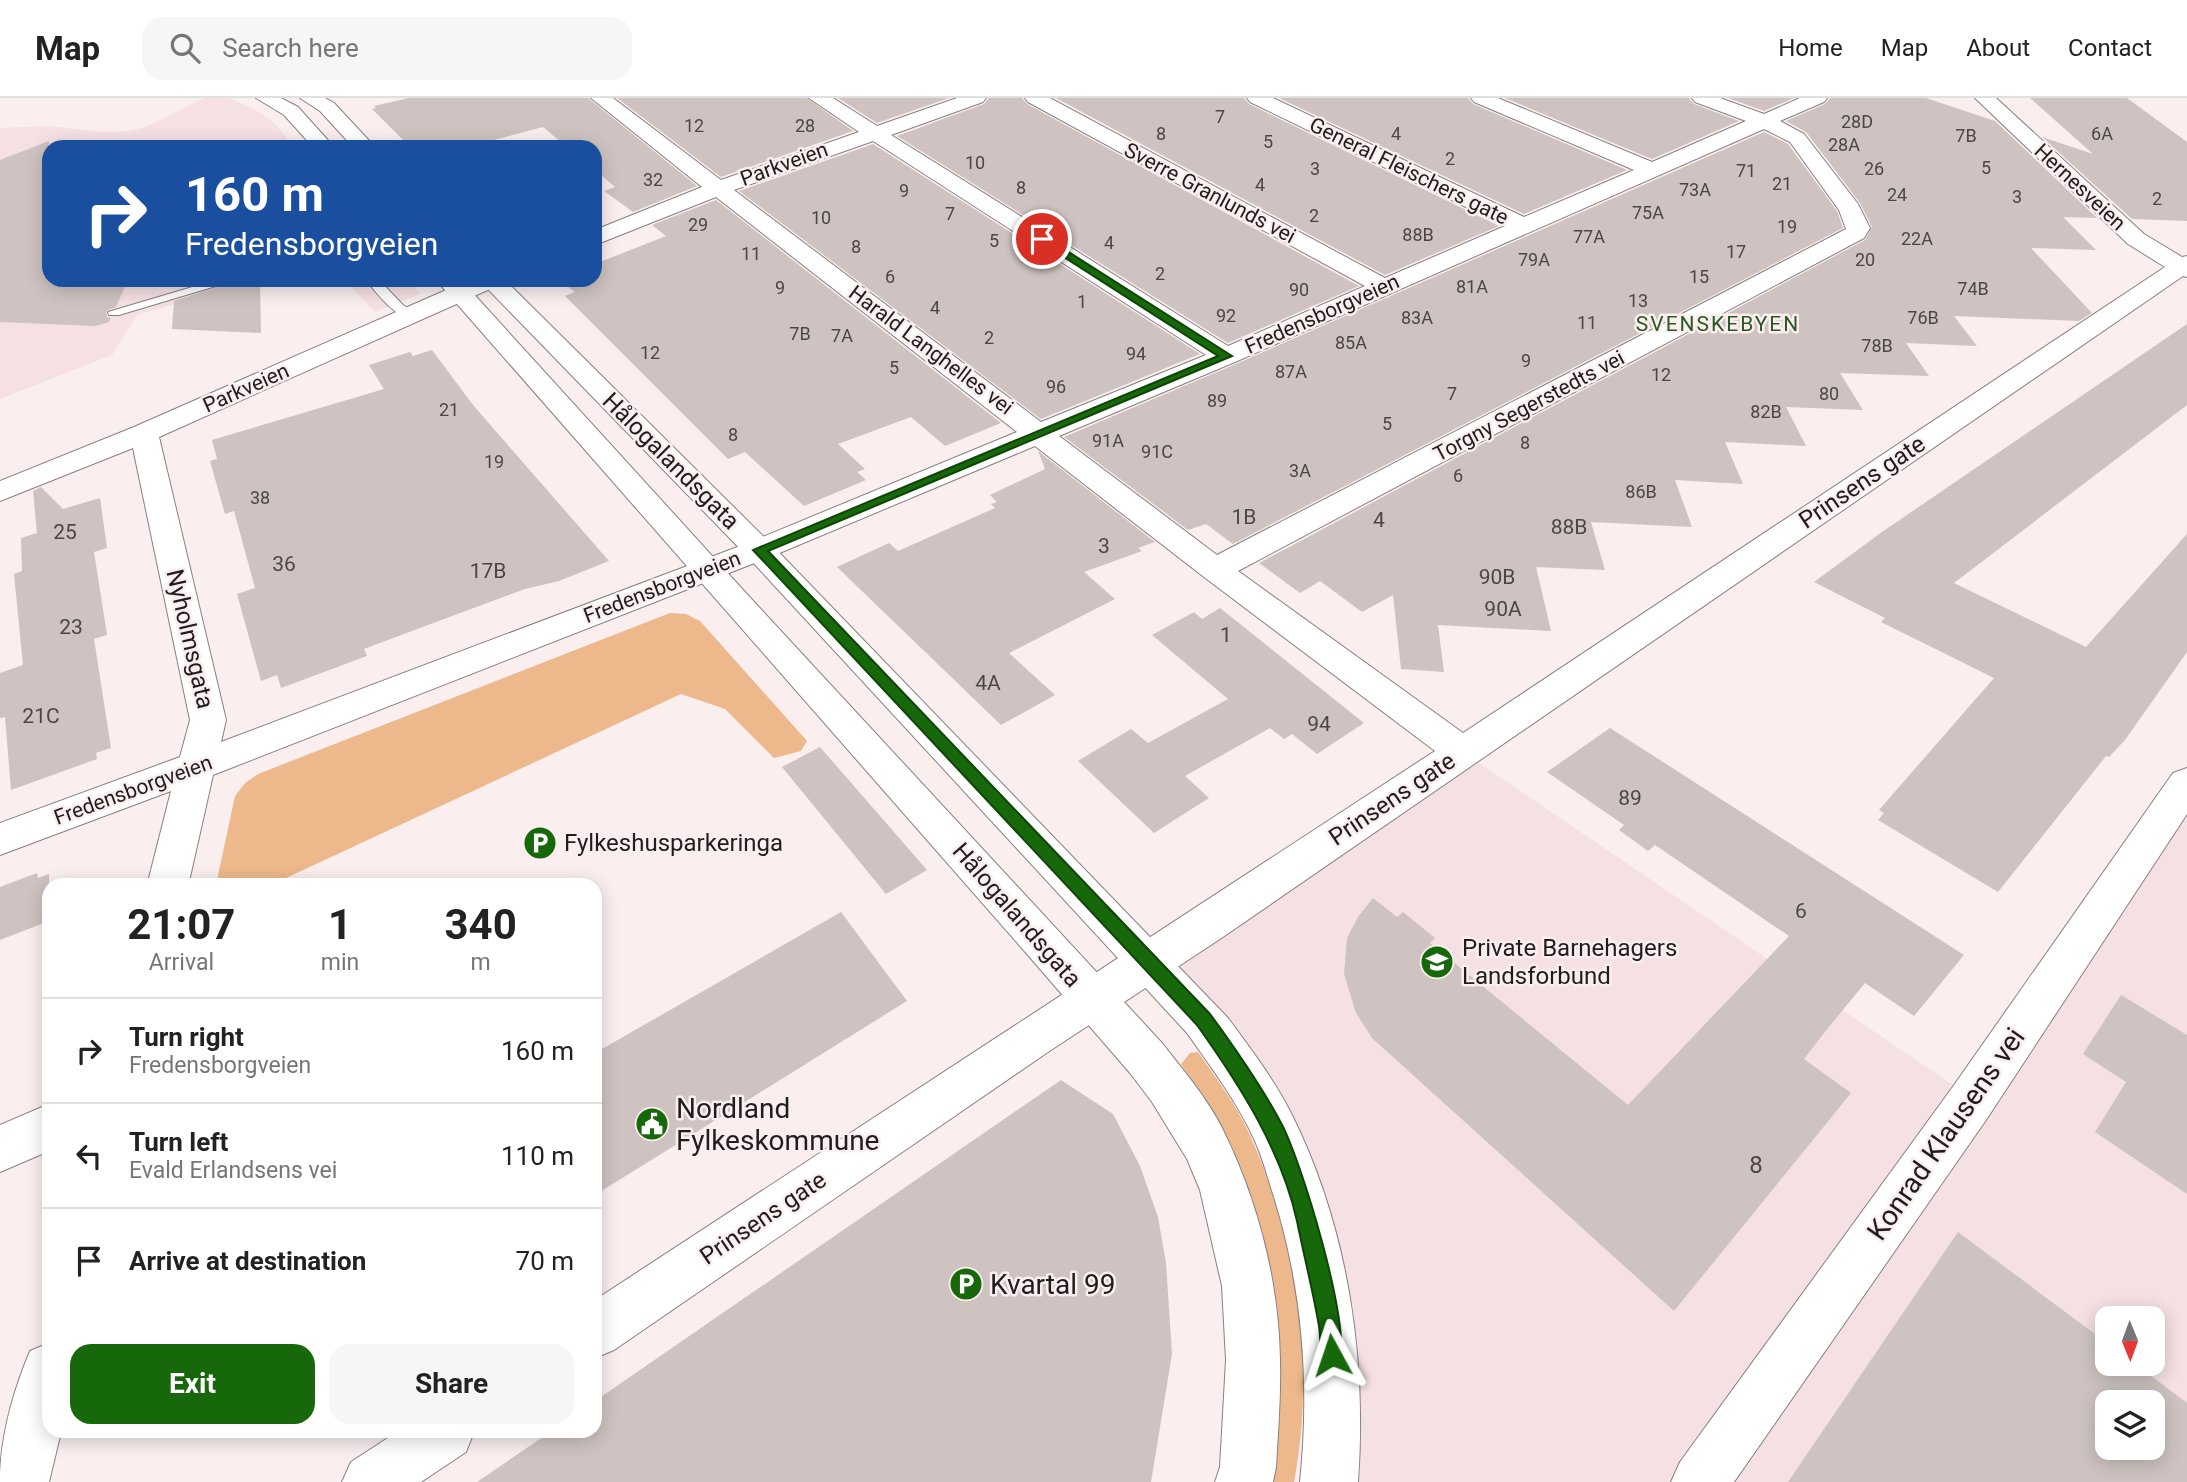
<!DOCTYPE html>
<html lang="en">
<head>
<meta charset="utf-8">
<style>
	:root { --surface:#fff; --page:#f6f6f6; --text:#222; --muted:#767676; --line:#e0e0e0; --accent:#17680b }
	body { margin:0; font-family:Roboto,sans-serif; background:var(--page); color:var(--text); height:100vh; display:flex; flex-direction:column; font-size:26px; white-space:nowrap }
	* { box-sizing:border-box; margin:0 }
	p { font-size:23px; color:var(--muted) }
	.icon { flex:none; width:38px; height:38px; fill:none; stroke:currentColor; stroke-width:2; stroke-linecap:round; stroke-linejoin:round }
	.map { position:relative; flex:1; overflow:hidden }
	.panel { position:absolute; left:42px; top:780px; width:560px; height:560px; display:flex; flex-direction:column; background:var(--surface); border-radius:21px; box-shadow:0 4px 18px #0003 }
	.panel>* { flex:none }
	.hud { position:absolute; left:42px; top:42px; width:560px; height:147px; border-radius:21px; box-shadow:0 4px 18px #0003; background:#1a4fa0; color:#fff; overflow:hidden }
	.needle { width:46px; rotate:179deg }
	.controls { position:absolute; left:2095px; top:1208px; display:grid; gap:14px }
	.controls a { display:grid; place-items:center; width:70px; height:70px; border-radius:14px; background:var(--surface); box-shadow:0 4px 18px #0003; font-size:35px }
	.pin { position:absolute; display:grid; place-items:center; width:60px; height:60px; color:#fff; margin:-30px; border:4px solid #fff; border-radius:50%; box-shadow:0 2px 7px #0007 }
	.me { position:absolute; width:77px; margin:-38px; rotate:355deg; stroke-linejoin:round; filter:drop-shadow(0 0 5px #0008) }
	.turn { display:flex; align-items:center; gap:24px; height:147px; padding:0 28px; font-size:32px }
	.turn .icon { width:91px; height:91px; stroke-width:2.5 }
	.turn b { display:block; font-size:49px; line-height:60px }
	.eta { display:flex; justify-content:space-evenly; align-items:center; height:119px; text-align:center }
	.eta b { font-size:42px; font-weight:700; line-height:49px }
	.cta { display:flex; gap:14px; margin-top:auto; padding:14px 28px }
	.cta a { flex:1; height:80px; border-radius:21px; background:var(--accent); color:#fff; font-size:28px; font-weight:700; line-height:80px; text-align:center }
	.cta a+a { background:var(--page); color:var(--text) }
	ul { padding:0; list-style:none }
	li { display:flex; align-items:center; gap:21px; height:105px; padding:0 28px; border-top:2px solid var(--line) }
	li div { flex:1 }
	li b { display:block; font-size:26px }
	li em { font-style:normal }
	header { display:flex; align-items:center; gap:42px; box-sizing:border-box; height:98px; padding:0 35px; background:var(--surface); border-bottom:2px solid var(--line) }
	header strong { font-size:33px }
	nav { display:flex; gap:38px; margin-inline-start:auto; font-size:24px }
	.search { width:490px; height:63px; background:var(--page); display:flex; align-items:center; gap:18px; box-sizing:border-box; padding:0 24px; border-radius:21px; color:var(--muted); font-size:26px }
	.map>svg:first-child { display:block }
</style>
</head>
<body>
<header>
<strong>Map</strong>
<div class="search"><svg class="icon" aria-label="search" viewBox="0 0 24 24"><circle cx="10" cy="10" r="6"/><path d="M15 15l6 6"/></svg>Search here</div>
<nav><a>Home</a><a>Map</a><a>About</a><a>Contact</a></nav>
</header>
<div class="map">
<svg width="2187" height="1384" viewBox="0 0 2187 1384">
	<rect width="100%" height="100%" fill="#faeeef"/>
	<g fill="#f5e0e3" fill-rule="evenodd">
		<path d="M204 0H230L259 14 274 25 295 49H49V182H255L137 217 112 257 0 301V30L49 28 101 34 130 33 148 28Z"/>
		<path d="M345 182H409L420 196 375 214Z"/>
		<path d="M1463 654 1972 1000 2187 685V1384H1329L1306 1118 1148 865ZM2107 1220H2152V1265H2107ZM2107 1304H2152V1349H2107Z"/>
	</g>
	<g fill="#edb88b">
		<path d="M670 515 686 516 700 523 807 643 801 653 774 660 725 611 681 596 271 787H216L235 698 245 685 258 676Z"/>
		<path d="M1198 954C1216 980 1235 1005 1249 1035 1297 1142 1316 1268 1294 1384H1264L1210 1010 1181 966 1190 955Z"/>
	</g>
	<g fill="#cec3c0" fill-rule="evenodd">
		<path d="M409 0H588L697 88 633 114 604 93 615 89 595 72V49H567L543 29 467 49H410L372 11 376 10 374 8Z"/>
		<path d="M617 0H807L853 33 721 79Z"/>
		<path d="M838 0H949L877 25Z"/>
		<path d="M989 0H1022L1027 6 1359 188 1228 245 897 38 984 6Z"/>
		<path d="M1056 0H1244L1249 6 1499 128 1385 177Z"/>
		<path d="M1279 0H1468L1473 6 1627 72 1524 116Z"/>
		<path d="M1505 0H1689L1694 6 1739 23 1652 61Z"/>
		<path d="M1728 0H1794L1764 13Z"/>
		<path d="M1830 0H1926L1995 23 2097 120 2063 119 2096 152 2031 150 2092 215 2079 223 1954 218 1977 248 1906 245 1929 278 1840 275 1863 312 1786 309 1806 348 1725 344 1743 386 1675 382 1692 429 1591 424 1605 472 1536 469 1551 533 1438 527 1444 574 1401 571 1393 497 1362 514 1320 483 1300 495 1259 465 1865 142 1872 129 1860 105 1806 34 1786 23 1825 6Z"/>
		<path d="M2030 0H2127L2187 44V123L2132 121 2042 39 2093 56Z"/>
		<path d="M1764 34 1788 46 1837 113 1843 130 1233 446 1206 426 1188 432 1064 339 1236 266Z"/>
		<path d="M49 43V182H128L116 209 106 213 107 219 111 220 109 224 95 228 0 224V62Z"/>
		<path d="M873 46 1200 256 1041 321 739 93Z"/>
		<path d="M716 102 1001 325 945 348 911 319 838 346 865 371 857 374 866 382 804 408 745 354 728 361 565 198 575 194 559 182H595V166L666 138 652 127Z"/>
		<path d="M239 182H260L261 235 172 231 174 203Z"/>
		<path d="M2187 226V307L1954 485 2086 549 2187 436V554L2125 642 2109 659 2106 658 1998 794 1878 722 1884 715 1879 712 1994 580 1881 524 1885 520 1814 484 1882 434Z"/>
		<path d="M432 252 473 307 609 463 559 483 525 491 377 546 364 551 367 558 281 590 277 577 261 583 237 496 255 490 234 413 225 416 210 363 217 361 212 342 384 291 369 267 410 254 413 258Z"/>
		<path d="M1038 353 1155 444 1138 450 1142 453 1084 474 1115 501 1009 555 1055 597 1001 627 837 469 889 445 898 453 995 410 991 406 997 404 990 397 1045 371Z"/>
		<path d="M41 389 63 411 100 400 107 450 94 454 107 537 94 541 111 650 96 655 97 661 11 692 5 619 0 620V575L23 567 14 476 22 473 21 440 37 435 33 393Z"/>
		<path d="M1220 510 1364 625 1317 656 1292 636 1284 641 1270 630 1185 678 1209 700 1154 735 1078 663 1131 631 1148 645 1228 601 1152 537 1194 514 1202 521Z"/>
		<path d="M1610 630 1964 857 1914 918 1865 885 1828 930 1804 961 1851 995 1674 1213 1372 940 1356 915 1344 876 1347 840 1358 819 1373 800 1397 819 1403 814 1435 840 1430 845 1628 1007 1789 838 1655 747 1648 753 1619 732 1624 727 1547 674Z"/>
		<path d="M820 649 927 772 886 796 782 669Z"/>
		<path d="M37 775 38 780 49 776V823L0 842V789Z"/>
		<path d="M841 814 907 903 595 1097V955Z"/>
		<path d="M2121 897 2187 937V1096L2095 1034 2126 984 2083 956Z"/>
		<path d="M1061 982 1113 1016 1140 1068 1158 1119 1166 1165 1172 1256 1151 1384H477L550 1334H595V1303Z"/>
		<path d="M1958 1134 2107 1245V1265H2134L2187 1305V1384H1788ZM2107 1304H2152V1349H2107Z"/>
	</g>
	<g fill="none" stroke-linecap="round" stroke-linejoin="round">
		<defs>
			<g id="lane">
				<path d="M216 182H236L119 217H109L108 214Z"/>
				<path d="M366 182H379L403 207 416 215V221C397 223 377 195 366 182Z"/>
			</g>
			<g id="street">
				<path d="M591 0H613L721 82 859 34 809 0H833L877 28 957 0H986L983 4 891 37 1228 248 1365 188 1028 4 1025 0H1050L1385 180 1505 128 1250 4 1247 0H1273L1524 119 1634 72 1474 4 1471 0H1498L1652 64 1746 23 1695 4 1692 0H1720L1764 16 1800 0H1827L1824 4 1780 23 1804 36 1858 106 1870 130 1864 140 1238 473 1463 635 2165 169 2128 146 1975 0H1996L2144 136 2182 159 2187 158V179L2183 178 1220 841 1048 954 614 1252 595 1260V1202L1435 653 1204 479 1035 348 770 459 213 677 188 788H147L171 693 0 757V725L180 659 190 622 133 350 0 403V383L134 329 469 182H502L499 187 159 339 226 622 221 644 748 445 1017 334 716 99 595 147V132L702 89ZM1764 31 1790 44 1839 112 1846 131 1217 457 1059 338 1235 264ZM873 43 1206 257 1041 324 734 92Z"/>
				<path d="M2187 670V716L1986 1022 1734 1384H1671L1680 1364 1952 990 2173 675Z"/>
				<path d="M49 1006V1053L0 1074V1027Z"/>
				<path d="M49 1245V1334H61L49 1384H0C0 1339 13 1294 30 1253Z"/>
				<path d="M397 1334H474L466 1354 421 1384H342L351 1364Z"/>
			</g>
			<g id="secondary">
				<path d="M256 0H281L298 9 334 49H313L284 17Z"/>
				<path d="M300 0H325L334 5 375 49H353L320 13Z"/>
				<path d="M436 182H461L745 494 1162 945C1183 972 1208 1001 1223 1032 1258 1103 1279 1184 1280 1263 1281 1298 1278 1334 1276 1369L1273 1384H1215L1220 1369 1226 1262 1222 1188 1200 1092 1187 1061 1152 1004 1130 975 1027 856Z"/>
				<path d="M479 182H505L770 445 1228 920C1251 951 1275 983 1292 1017 1348 1130 1367 1260 1358 1384H1300C1310 1287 1303 1192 1274 1099 1268 1081 1263 1061 1255 1043 1238 1005 1211 969 1187 935L748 459Z"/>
			</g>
		</defs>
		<use href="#lane" stroke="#897f80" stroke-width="2"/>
		<use href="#street" stroke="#897f80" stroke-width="2"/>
		<use href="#secondary" stroke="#897f80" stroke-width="2"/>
		<use href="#lane" fill="#fff" fill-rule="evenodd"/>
		<use href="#street" fill="#fff" fill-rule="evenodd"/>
		<use href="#secondary" fill="#fff" fill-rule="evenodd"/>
	</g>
	<path fill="#17680b" stroke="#0f4407" stroke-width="2" d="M1039 139H1045L1232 258 768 453 1210 916C1235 950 1260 986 1280 1023 1300 1058 1353 1232 1339 1265L1332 1269 1324 1265C1319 1253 1321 1241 1319 1228 1313 1193 1304 1158 1297 1123 1281 1051 1239 986 1197 927L753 452 1218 258 1039 143Z"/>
	<defs>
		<symbol id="parking-disc" viewBox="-11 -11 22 22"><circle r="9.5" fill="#17680b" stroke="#faeeef"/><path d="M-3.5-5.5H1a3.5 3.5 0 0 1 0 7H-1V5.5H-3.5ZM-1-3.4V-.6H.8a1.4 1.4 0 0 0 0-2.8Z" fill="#fff"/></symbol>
		<symbol id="school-disc" viewBox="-11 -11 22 22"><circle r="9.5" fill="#17680b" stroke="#faeeef"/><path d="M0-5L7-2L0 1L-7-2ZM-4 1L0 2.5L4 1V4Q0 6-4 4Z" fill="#fff"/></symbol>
		<symbol id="civic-disc" viewBox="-11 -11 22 22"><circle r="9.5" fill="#17680b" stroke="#faeeef"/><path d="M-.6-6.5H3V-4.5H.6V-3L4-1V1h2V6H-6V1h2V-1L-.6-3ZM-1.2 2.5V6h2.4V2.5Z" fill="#fff"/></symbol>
	</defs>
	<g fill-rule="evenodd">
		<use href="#parking-disc" x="521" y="726" width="38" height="38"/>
		<use href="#school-disc" x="1418" y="845" width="38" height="38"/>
		<use href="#civic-disc" x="633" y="1007" width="38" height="38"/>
		<use href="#parking-disc" x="947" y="1167" width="38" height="38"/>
	</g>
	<g text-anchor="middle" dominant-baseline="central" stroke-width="5" stroke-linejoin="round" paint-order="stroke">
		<g font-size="18" fill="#4c4646">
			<text x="1220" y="18">7</text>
			<text x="1857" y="23">28D</text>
			<text x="694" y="27">12</text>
			<text x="805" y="27">28</text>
			<text x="1161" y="35">8</text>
			<text x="1396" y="35">4</text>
			<text x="2102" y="35">6A</text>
			<text x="1966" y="37">7B</text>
			<text x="1268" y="43">5</text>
			<text x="1844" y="46">28A</text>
			<text x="1450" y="60">2</text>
			<text x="975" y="64">10</text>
			<text x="1986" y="69">5</text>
			<text x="1315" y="70">3</text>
			<text x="1874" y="70">26</text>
			<text x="1746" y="72">71</text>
			<text x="653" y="81">32</text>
			<text x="1782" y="85">21</text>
			<text x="1260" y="86">4</text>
			<text x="1021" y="89">8</text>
			<text x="1695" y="91">73A</text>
			<text x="904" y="92">9</text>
			<text x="1897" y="96">24</text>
			<text x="2017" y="98">3</text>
			<text x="2157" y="100">2</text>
			<text x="1648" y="114">75A</text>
			<text x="950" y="115">7</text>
			<text x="1314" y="117">2</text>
			<text x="821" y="119">10</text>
			<text x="698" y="126">29</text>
			<text x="1787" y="128">19</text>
			<text x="1418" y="136">88B</text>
			<text x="1589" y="138">77A</text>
			<text x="1917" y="140">22A</text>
			<text x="994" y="142">5</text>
			<text x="1109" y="144">4</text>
			<text x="856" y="148">8</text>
			<text x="1736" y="153">17</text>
			<text x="751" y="155">11</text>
			<text x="1534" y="161">79A</text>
			<text x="1865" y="161">20</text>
			<text x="1160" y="175">2</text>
			<text x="890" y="178">6</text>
			<text x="1699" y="178">15</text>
			<text x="1472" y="188">81A</text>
			<text x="780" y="189">9</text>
			<text x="1973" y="190">74B</text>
			<text x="1299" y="191">90</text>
			<text x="1638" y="202">13</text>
			<text x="1082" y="203">1</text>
			<text x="935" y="209">4</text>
			<text x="1226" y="217">92</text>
			<text x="1417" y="219">83A</text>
			<text x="1923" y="219">76B</text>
			<text x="1587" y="224">11</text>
			<text x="800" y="235">7B</text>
			<text x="842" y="237">7A</text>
			<text x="989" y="239">2</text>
			<text x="1351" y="244">85A</text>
			<text x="1877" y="247">78B</text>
			<text x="650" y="254">12</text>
			<text x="1136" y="255">94</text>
			<text x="1526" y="262">9</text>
			<text x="894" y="269">5</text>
			<text x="1291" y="273">87A</text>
			<text x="1661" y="276">12</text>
			<text x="1056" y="288">96</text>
			<text x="1452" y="295">7</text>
			<text x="1829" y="295">80</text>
			<text x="1217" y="302">89</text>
			<text x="449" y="311">21</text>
			<text x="1766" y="313">82B</text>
			<text x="1387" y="325">5</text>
			<text x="733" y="336">8</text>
			<text x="1108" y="342">91A</text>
			<text x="1525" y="344">8</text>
			<text x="1157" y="353">91C</text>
			<text x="494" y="363">19</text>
			<text x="1300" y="372">3A</text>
			<text x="1458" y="377">6</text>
			<text x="1641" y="393">86B</text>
			<text x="260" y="399">38</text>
		</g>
		<g font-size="21" fill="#211c1d" stroke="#faeeef">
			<text transform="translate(784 66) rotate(-20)">Parkveien</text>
			<text transform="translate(1409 73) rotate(26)">General Fleischers gate</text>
			<text transform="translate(2080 89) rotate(43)">Hernesveien</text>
			<text transform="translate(1210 95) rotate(28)">Sverre Granlunds vei</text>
			<text transform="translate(1322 216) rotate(-24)">Fredensborgveien</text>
			<text transform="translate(931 252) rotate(37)">Harald Langhelles vei</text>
			<text transform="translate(246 290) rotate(-24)">Parkveien</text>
			<text transform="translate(1529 308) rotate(-28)">Torgny Segerstedts vei</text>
			<text transform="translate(662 489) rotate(-21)">Fredensborgveien</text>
			<text transform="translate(133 692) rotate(-20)">Fredensborgveien</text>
		</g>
		<g font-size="21" letter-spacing="2" fill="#2a5a24" stroke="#faeeef">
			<text x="1718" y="226">SVENSKEBYEN</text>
		</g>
		<g font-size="21" fill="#4c4646">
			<text x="1244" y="419">1B</text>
			<text x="1379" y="422">4</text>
			<text x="1569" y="429">88B</text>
			<text x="65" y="434">25</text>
			<text x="1104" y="448">3</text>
			<text x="284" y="466">36</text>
			<text x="488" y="473">17B</text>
			<text x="1497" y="479">90B</text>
			<text x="1503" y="511">90A</text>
			<text x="71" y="529">23</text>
			<text x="1226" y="537">1</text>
			<text x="988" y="585">4A</text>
			<text x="41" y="618">21C</text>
			<text x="1319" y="626">94</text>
			<text x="1630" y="700">89</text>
			<text x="1801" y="813">6</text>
		</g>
		<g font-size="24" fill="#211c1d" stroke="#faeeef">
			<text transform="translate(671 363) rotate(45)">Hålogalandsgata</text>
			<text transform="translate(1862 384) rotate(-34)">Prinsens gate</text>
			<text transform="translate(190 541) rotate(77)">Nyholmsgata</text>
			<text transform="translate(1392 701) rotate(-34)">Prinsens gate</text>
			<text transform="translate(1017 817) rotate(49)">Hålogalandsgata</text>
			<text transform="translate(763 1120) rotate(-34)">Prinsens gate</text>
		</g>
		<g font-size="24" fill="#211c1d" stroke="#faeeef" text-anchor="start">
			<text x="564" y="745">Fylkeshusparkeringa</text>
			<text x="1462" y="850">Private Barnehagers<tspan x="1462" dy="28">Landsforbund</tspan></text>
		</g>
		<g font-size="24" fill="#4c4646">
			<text x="1756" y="1067">8</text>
		</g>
		<g font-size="28" fill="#211c1d" stroke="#faeeef" text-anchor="start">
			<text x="676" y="1010">Nordland<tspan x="676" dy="32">Fylkeskommune</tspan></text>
			<text x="990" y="1186">Kvartal 99</text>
		</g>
		<g font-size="28" fill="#211c1d" stroke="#faeeef">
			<text transform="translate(1946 1036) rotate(-55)">Konrad Klausens vei</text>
		</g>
	</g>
</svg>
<div class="controls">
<a><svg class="needle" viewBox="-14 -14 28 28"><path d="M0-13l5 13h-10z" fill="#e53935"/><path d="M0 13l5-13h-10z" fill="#767676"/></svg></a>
<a><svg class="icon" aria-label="layers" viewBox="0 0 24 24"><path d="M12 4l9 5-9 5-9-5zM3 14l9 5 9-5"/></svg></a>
</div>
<div class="pin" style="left:1042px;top:141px;background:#d93025"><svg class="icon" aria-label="arrive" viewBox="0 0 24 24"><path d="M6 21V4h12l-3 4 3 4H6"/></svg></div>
<svg class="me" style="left:1332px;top:1257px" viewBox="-20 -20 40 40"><path d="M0-17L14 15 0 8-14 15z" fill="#17680b" stroke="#fff" stroke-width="4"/></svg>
<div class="hud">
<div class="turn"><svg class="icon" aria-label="right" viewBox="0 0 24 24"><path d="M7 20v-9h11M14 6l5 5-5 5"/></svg><div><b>160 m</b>Fredensborgveien</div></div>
</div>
<section class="panel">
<div class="eta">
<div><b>21:07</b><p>Arrival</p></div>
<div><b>1</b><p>min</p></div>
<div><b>340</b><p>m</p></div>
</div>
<ul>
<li><svg class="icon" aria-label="right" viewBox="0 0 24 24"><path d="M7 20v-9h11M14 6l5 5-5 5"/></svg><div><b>Turn right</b><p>Fredensborgveien</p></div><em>160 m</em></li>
<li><svg class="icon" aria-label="left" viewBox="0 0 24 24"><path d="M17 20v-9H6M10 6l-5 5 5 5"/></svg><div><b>Turn left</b><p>Evald Erlandsens vei</p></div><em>110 m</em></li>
<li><svg class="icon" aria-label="arrive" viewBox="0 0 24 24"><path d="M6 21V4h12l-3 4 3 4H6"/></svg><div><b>Arrive at destination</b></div><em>70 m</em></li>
</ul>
<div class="cta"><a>Exit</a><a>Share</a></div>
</section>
</div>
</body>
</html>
